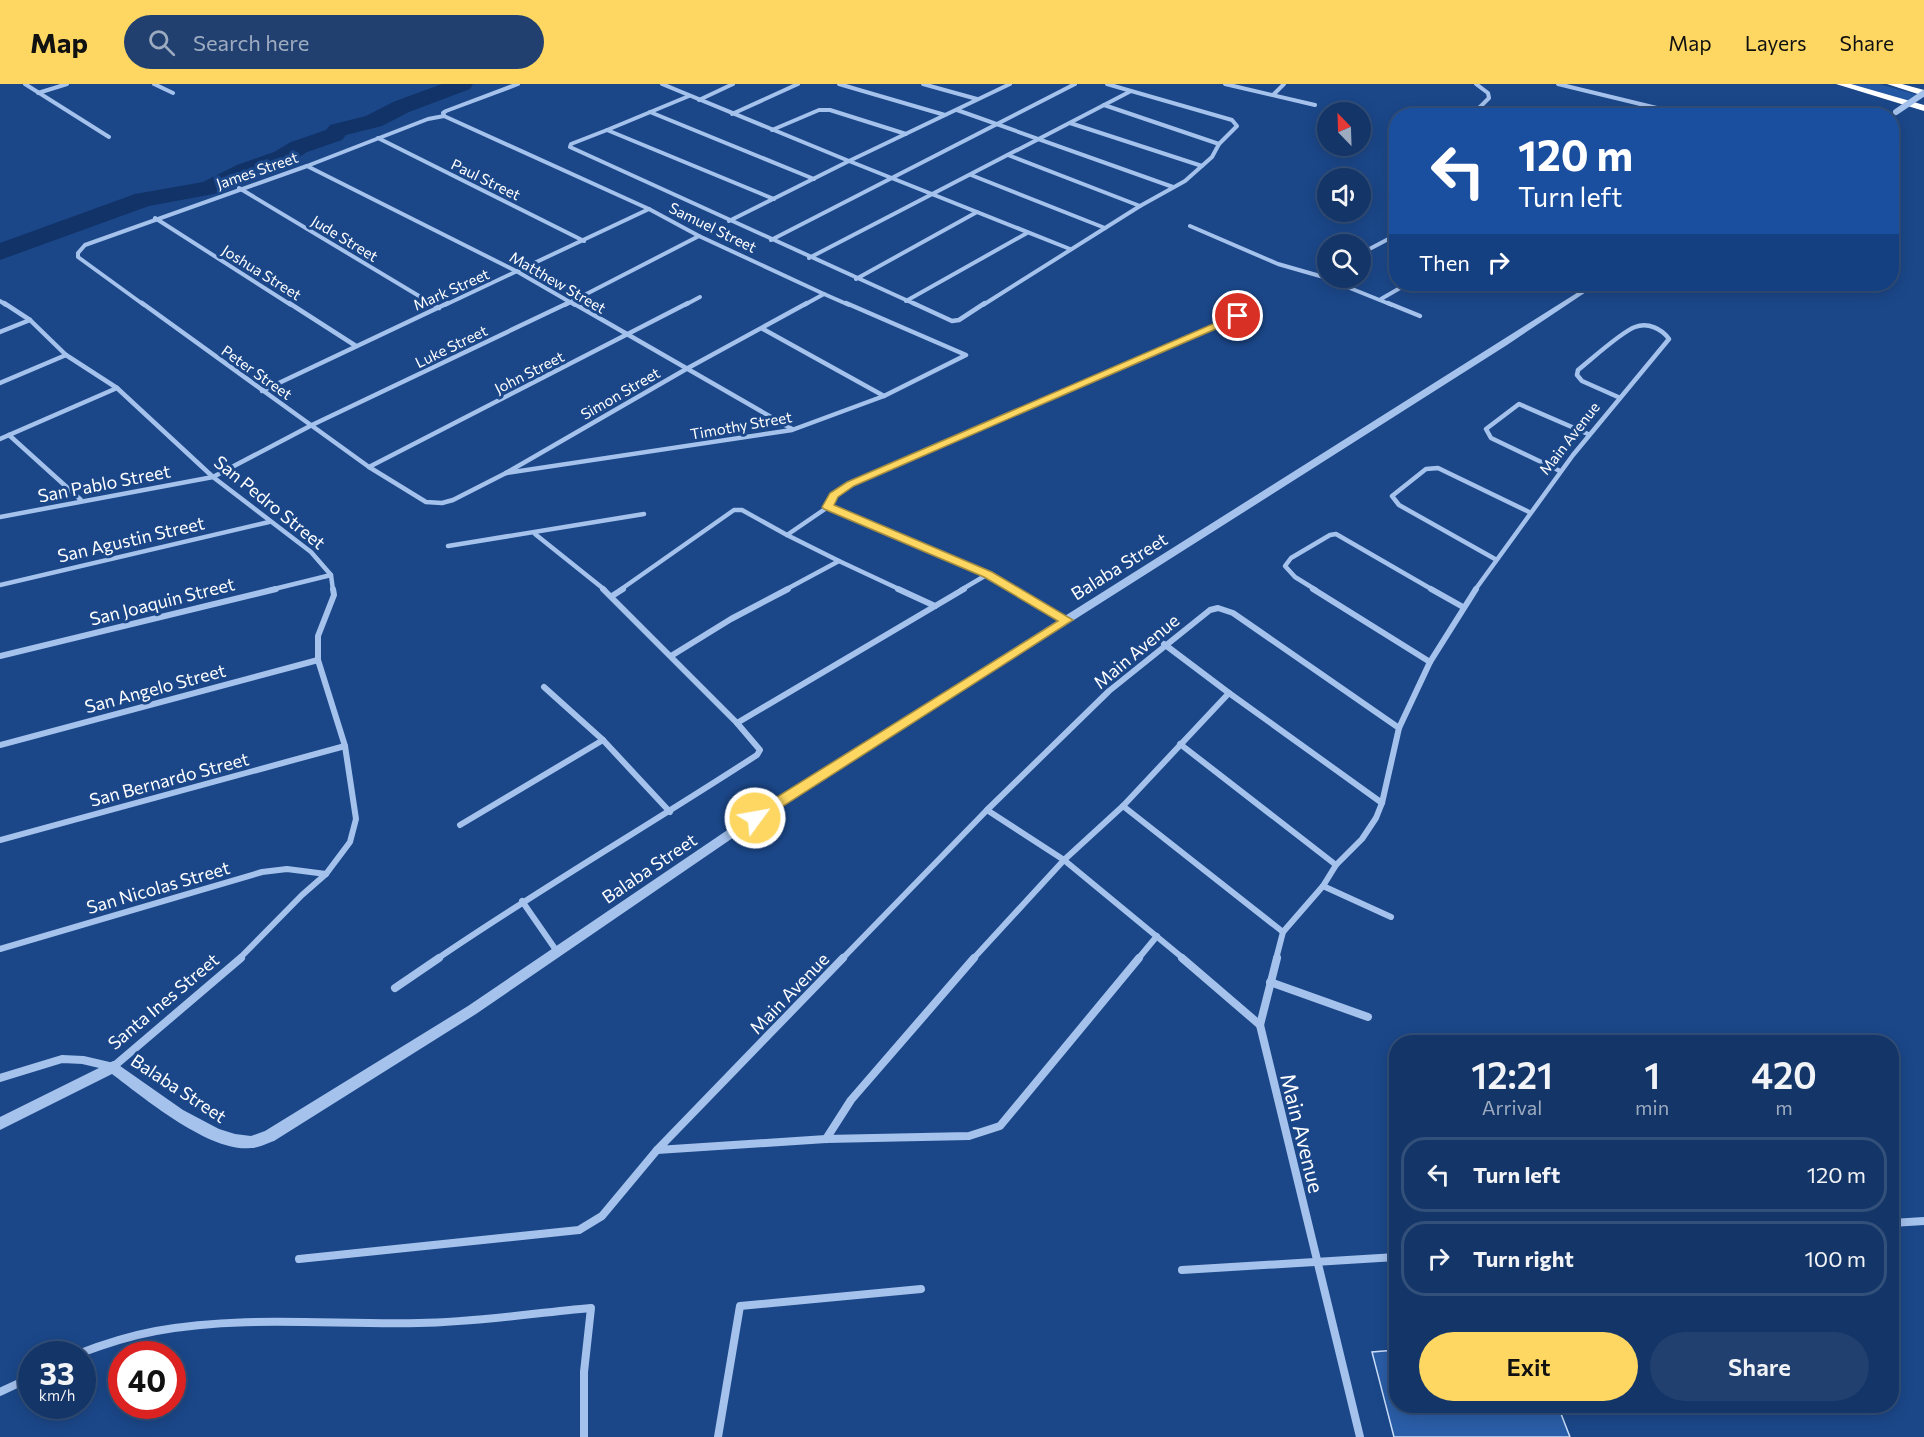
<!DOCTYPE html>
<html lang="en">
<head>
<meta charset="utf-8">
<style>
	:root { --surface:#143567; --page:#214070; --text:#f1f3f6; --muted:#9dabc0; --line:#33507b; --accent:#fdd762 }
	body { margin:0; font-family:Commissioner,sans-serif; background:var(--page); color:var(--text); height:100vh; display:flex; flex-direction:column; font-size:22px; white-space:nowrap }
	* { box-sizing:border-box; margin:0 }
	p { font-size:20px; color:var(--muted) }
	.icon { flex:none; width:33px; height:33px; fill:none; stroke:currentColor; stroke-width:2; stroke-linecap:round; stroke-linejoin:round }
	.map { position:relative; flex:1; overflow:hidden }
	.sheet { position:absolute; left:1389px; top:951px; width:510px; height:378px; display:flex; flex-direction:column; background:var(--surface); border-radius:24px; box-shadow:0 3px 15px #0003,0 0 0 2px var(--line) }
	.sheet>* { flex:none }
	.hud { position:absolute; left:1389px; top:24px; width:510px; height:183px; border-radius:24px; box-shadow:0 3px 15px #0003,0 0 0 2px var(--line); background:#1a4fa0; color:#fff; overflow:hidden }
	.needle { width:39px; rotate:337deg }
	.buttons { position:absolute; left:1317px; top:18px; display:grid; gap:12px }
	.buttons a { display:grid; place-items:center; width:54px; height:54px; border-radius:50%; background:var(--surface); box-shadow:0 3px 15px #0003,0 0 0 2px var(--line); font-size:30px }
	.speed { position:absolute; left:18px; top:1257px; display:flex; gap:12px; font-size:30px; font-weight:700; text-align:center }
	.speed>* { display:grid; place-content:center; width:78px; height:78px; border-radius:50%; background:var(--surface); box-shadow:0 3px 15px #0003,0 0 0 2px var(--line); line-height:1 }
	.speed small { font-size:15px; font-weight:400 }
	.speed .limit { border:9px solid #d22; background:#fff; color:#111 }
	.pin { position:absolute; display:grid; place-items:center; width:51px; height:51px; color:#fff; margin:-26px; border:3px solid #fff; border-radius:50%; box-shadow:0 2px 6px #0007 }
	.me { position:absolute; width:66px; margin:-33px; rotate:58deg; stroke-linejoin:round; filter:drop-shadow(0 0 4px #0008) }
	.turn { display:flex; align-items:center; gap:21px; height:126px; padding:0 30px; font-size:27px }
	.turn .icon { width:78px; height:78px; stroke-width:2.5 }
	.turn b { display:block; font-size:42px; line-height:51px }
	.then { display:flex; align-items:center; height:57px; padding:0 30px; background:#0003; gap:12px; font-size:22px }
	.eta { display:flex; justify-content:space-evenly; align-items:center; height:102px; text-align:center }
	.eta b { font-size:36px; font-weight:600; line-height:42px }
	.primary-button { display:flex; gap:12px; margin-top:auto; padding:12px 30px }
	.primary-button a { flex:1; height:69px; border-radius:36px; background:var(--accent); color:#111; font-size:24px; font-weight:600; line-height:69px; text-align:center }
	.primary-button a+a { background:var(--page); color:var(--text) }
	ul { padding:0; list-style:none }
	li { display:flex; align-items:center; gap:18px; height:75px; margin:0 12px 9px; padding:0 18px; border:3px solid var(--line); border-radius:24px }
	li div { flex:1 }
	li b { display:block; font-size:22px }
	li em { font-style:normal }
	header { display:flex; align-items:center; gap:36px; box-sizing:border-box; height:84px; padding:0 30px; background:var(--accent); color:#111 }
	header strong { font-size:28px }
	nav { display:flex; gap:33px; margin-inline-start:auto; font-size:21px }
	.search { width:420px; height:54px; background:var(--page); display:flex; align-items:center; gap:15px; box-sizing:border-box; padding:0 21px; border-radius:33px; color:var(--muted); font-size:22px }
	.map>svg:first-child { display:block }
</style>
</head>
<body>
<header>
<strong>Map</strong>
<div class="search"><svg class="icon" aria-label="search" viewBox="0 0 24 24"><circle cx="10" cy="10" r="6"/><path d="M15 15l6 6"/></svg>Search here</div>
<nav><a>Map</a><a>Layers</a><a>Share</a></nav>
</header>
<div class="map">
<svg width="1924" height="1353" viewBox="0 0 1924 1353">
	<rect width="100%" height="100%" fill="#1b4789"/>
	<path fill="#2458a2" d="M1845 0H1879L1921 12 1911 19Z"/>
	<g fill="none" stroke-linecap="round" stroke-linejoin="round">
		<path fill="#123367" fill-rule="evenodd" d="M442 0H473L470 5 409 28 382 42 346 51 342 56 307 68 292 78 255 91 219 109 149 122 0 176V159L135 110 203 98 237 81 274 68 291 58 326 46 330 41 366 32 393 18Z"/>
	</g>
	<path fill="#2a5da7" stroke="#caddf9" stroke-width="1.5" d="M1396 1266V1322H1558L1570 1353H1394L1372 1268Z"/>
	<g fill="none" stroke-linecap="round" stroke-linejoin="round">
		<g stroke="#a5c2ec" stroke-width="4">
			<path d="M25 0 109 53"/>
			<path d="M154 0 173 9"/>
			<path d="M662 0 849 77 729 137"/>
			<path d="M839 0 945 31"/>
			<path d="M923 0 977 15"/>
			<path d="M1010 0 849 77 1070 165"/>
			<path d="M1225 0 1315 21"/>
			<path d="M1558 0 1665 26 1661 32"/>
			<path d="M38 9 67 0"/>
			<path d="M1273 11 1284 0"/>
			<path d="M689 12 607 46 774 115"/>
			<path d="M699 16 733 0"/>
			<path d="M1104 21 1219 60"/>
			<path d="M957 26 1173 103"/>
			<path d="M650 28 814 95"/>
			<path d="M732 30 798 0"/>
			<path d="M444 32 443 29 446 27 518 0"/>
			<path d="M1464 32 1480 23 1489 14 1488 9 1476 0"/>
			<path d="M1070 39 1202 82"/>
			<path d="M607 46 571 60 570 63 917 221"/>
			<path d="M772 46 819 26H830L906 50"/>
			<path d="M378 54 584 157"/>
			<path d="M1008 71 1140 122"/>
			<path d="M307 82 518 188 575 221"/>
			<path d="M971 91 1105 144"/>
			<path d="M239 104 434 221"/>
			<path d="M155 134 291 221"/>
			<path d="M1190 142 1278 180 1320 192 1392 221"/>
			<path d="M771 156 1075 0"/>
			<path d="M1360 170 1396 151"/>
			<path d="M809 174 1131 7"/>
			<path d="M856 195 977 128"/>
			<path d="M824 210 849 221"/>
			<path d="M1381 215 1407 200"/>
			<path d="M0 217 6 221"/>
			<path d="M906 217 1027 149"/>
			<path d="M144 221 78 173V169L85 161 307 82 428 35 444 32 649 125 699 152 824 210"/>
			<path d="M445 221 649 125"/>
			<path d="M565 221 699 152"/>
			<path d="M685 221 700 213"/>
			<path d="M804 221 824 210"/>
			<path d="M983 221 1140 122 1185 97 1212 73 1219 60 1237 42 1232 36 1107 0"/>
		</g>
		<g stroke="#a5c2ec" stroke-width="4.5">
			<path d="M4 219 30 236 66 271 117 304 213 393 311 468 331 491 333 506"/>
			<path d="M142 219 369 383 426 418 442 419 453 416 506 389"/>
			<path d="M289 219 356 262"/>
			<path d="M431 219 439 224"/>
			<path d="M573 219 792 345"/>
			<path d="M913 219 952 237 959 236 985 219"/>
			<path d="M1388 219 1420 232"/>
			<path d="M763 245 884 312"/>
			<path d="M0 248 30 236"/>
			<path d="M0 299 66 271"/>
			<path d="M262 307 448 219"/>
			<path d="M9 351 81 416"/>
			<path d="M0 355 117 304"/>
			<path d="M369 383 688 219"/>
			<path d="M1560 387 1491 354 1486 345 1519 320 1588 350"/>
			<path d="M506 389 688 284 807 219"/>
			<path d="M506 389 792 346 884 312 966 271 846 219"/>
			<path d="M0 433 213 393 312 341 568 219"/>
			<path d="M535 450 605 506"/>
			<path d="M448 462 644 430"/>
			<path d="M1495 475 1399 421 1392 412 1426 385 1438 384 1529 428"/>
			<path d="M839 477 901 506"/>
			<path d="M0 501 269 438"/>
			<path d="M270 506 331 491"/>
			<path d="M620 506 734 426H742L787 451"/>
			<path d="M785 506 839 477 787 451 828 423"/>
			<path d="M961 506 988 490"/>
			<path d="M1016 506 988 490 828 423 834 411 850 400 1251 226"/>
			<path d="M1316 506 1295 493 1285 482 1291 474 1330 451 1336 450 1433 506"/>
			<path d="M1475 506 1573 371 1669 255C1662 245 1648 238 1635 243 1621 248 1592 275 1578 286L1577 291 1582 297 1618 313"/>
		</g>
		<g stroke="#a5c2ec" stroke-width="6">
			<path d="M898 505 935 522"/>
			<path d="M1013 505 1067 536"/>
			<path d="M1313 505 1430 578 1476 505"/>
			<path d="M1431 505 1463 523"/>
			<path d="M612 512 623 505"/>
			<path d="M0 572 276 505"/>
			<path d="M671 572 731 535 788 505"/>
			<path d="M544 603 603 656 670 728"/>
			<path d="M1229 609 1382 719"/>
			<path d="M737 639 964 505"/>
			<path d="M1180 660 1336 781"/>
			<path d="M0 661 318 576"/>
			<path d="M1123 722 1283 848"/>
			<path d="M987 726 1064 776 1184 875"/>
			<path d="M460 741 603 656"/>
			<path d="M0 756 345 662"/>
			<path d="M1323 802 1391 833"/>
			<path d="M522 817 558 869"/>
			<path d="M0 865 262 788 287 785 326 790"/>
			<path d="M239 875 302 811 326 790 350 758 356 735 345 662 318 576V552L334 511 333 505"/>
			<path d="M437 875C541 804 651 740 757 671L760 666 737 639 603 505"/>
			<path d="M842 875 987 726 1109 607 1210 526 1218 524 1233 529 1399 644"/>
			<path d="M973 875 1064 776 1123 722 1229 609 1164 560"/>
			<path d="M1138 875 1157 852"/>
			<path d="M1276 875 1283 848 1323 802 1336 781 1362 755 1376 734 1382 719 1399 644 1430 578"/>
		</g>
		<g stroke="#a5c2ec" stroke-width="8">
			<path d="M843 874 657 1066 826 1055 969 1052 1000 1042 1139 874"/>
			<path d="M1182 874 1260 941"/>
			<path d="M1277 874 1260 941 1360 1353"/>
			<path d="M1270 898 1368 933"/>
			<path d="M395 904 439 874"/>
			<path d="M0 994 62 975 83 976 113 983 241 874"/>
			<path d="M826 1055 851 1016 974 874"/>
			<path d="M1892 1139 1924 1137"/>
			<path d="M299 1175 579 1146 602 1132 657 1066"/>
			<path d="M1182 1186 1396 1173"/>
			<path d="M78 1270C104 1260 129 1252 156 1247 242 1231 332 1241 419 1239 477 1238 534 1229 591 1224L584 1288V1353"/>
			<path d="M0 1308 32 1293"/>
			<path d="M718 1353 740 1222 921 1205"/>
		</g>
		<path fill="#a5c2ec" fill-rule="evenodd" d="M1591 200H1598L1507 261 759 736 476 930 274 1057C267 1059 259 1064 251 1064 210 1069 144 1014 112 990L0 1046V1033L113 977 183 1026 219 1045 235 1050 251 1052 265 1047 468 922 751 730Z"/>
		<g fill="#fff" fill-rule="evenodd">
			<path d="M1836 0H1851L1924 21V27Z"/>
			<path d="M1887 0H1902L1924 6V12Z"/>
		</g>
		<path stroke="#a5c2ec" stroke-width="6" d="M1896 28 1924 9"/>
	</g>
	<path fill="#fdd762" stroke="#a48c40" stroke-width="1.5" d="M1238 229 1243 232 1241 234 854 402 838 413 834 421 992 488 1073 536 760 737H750L748 734 750 730 1058 537 984 493 824 425 822 423 830 409 847 398Z"/>
	<g text-anchor="middle" dominant-baseline="central" stroke-width="6" stroke-linejoin="round" paint-order="stroke">
		<g font-size="15" fill="#fff" stroke="#1b4789">
			<text transform="translate(257 86) rotate(-19)">James Street</text>
			<text transform="translate(486 95) rotate(26)">Paul Street</text>
			<text transform="translate(713 143) rotate(26)">Samuel Street</text>
			<text transform="translate(345 154) rotate(31)">Jude Street</text>
			<text transform="translate(262 188) rotate(32)">Joshua Street</text>
			<text transform="translate(558 198) rotate(30)">Matthew Street</text>
			<text transform="translate(451 205) rotate(-24)">Mark Street</text>
			<text transform="translate(451 262) rotate(-26)">Luke Street</text>
			<text transform="translate(257 288) rotate(35)">Peter Street</text>
			<text transform="translate(529 288) rotate(-27)">John Street</text>
			<text transform="translate(620 309) rotate(-30)">Simon Street</text>
			<text transform="translate(741 341) rotate(-10)">Timothy Street</text>
			<text transform="translate(1569 354) rotate(-52)">Main Avenue</text>
		</g>
		<g font-size="18" fill="#fff" stroke="#1b4789">
			<text transform="translate(104 399) rotate(-11)">San Pablo Street</text>
			<text transform="translate(270 418) rotate(39)">San Pedro Street</text>
			<text transform="translate(131 455) rotate(-13)">San Agustin Street</text>
			<text transform="translate(1119 482) rotate(-32)">Balaba Street</text>
			<text transform="translate(162 517) rotate(-14)">San Joaquin Street</text>
			<text transform="translate(1136 567) rotate(-40)">Main Avenue</text>
			<text transform="translate(155 604) rotate(-15)">San Angelo Street</text>
			<text transform="translate(169 695) rotate(-15)">San Bernardo Street</text>
			<text transform="translate(649 784) rotate(-34)">Balaba Street</text>
			<text transform="translate(158 803) rotate(-16)">San Nicolas Street</text>
			<text transform="translate(789 909) rotate(-46)">Main Avenue</text>
			<text transform="translate(163 917) rotate(-40)">Santa Ines Street</text>
			<text transform="translate(179 1004) rotate(33)">Balaba Street</text>
		</g>
		<g font-size="21" fill="#fff" stroke="#1b4789">
			<text transform="translate(1303 1049) rotate(76)">Main Avenue</text>
		</g>
	</g>
</svg>
<div class="buttons">
<a><svg class="needle" viewBox="-14 -14 28 28"><path d="M0-13l5 13h-10z" fill="#e53935"/><path d="M0 13l5-13h-10z" fill="#9dabc0"/></svg></a>
<a><svg class="icon" aria-label="sound" viewBox="0 0 24 24"><path d="M4 9h4l5-4v14l-5-4H4zM17 9q2 3 0 6"/></svg></a>
<a><svg class="icon" aria-label="search" viewBox="0 0 24 24"><circle cx="10" cy="10" r="6"/><path d="M15 15l6 6"/></svg></a>
</div>
<div class="speed"><div>33<small>km/h</small></div><div class="limit">40</div></div>
<div class="pin" style="left:1238px;top:232px;background:#d93025"><svg class="icon" aria-label="arrive" viewBox="0 0 24 24"><path d="M6 21V4h12l-3 4 3 4H6"/></svg></div>
<svg class="me" style="left:755px;top:734px" viewBox="-20 -20 40 40"><circle r="17" fill="#fdd762" stroke="#fff" stroke-width="3"/><path d="M0-11L8 9 0 5-8 9z" fill="#fff"/></svg>
<div class="hud">
<div class="turn"><svg class="icon" aria-label="left" viewBox="0 0 24 24"><path d="M17 20v-9H6M10 6l-5 5 5 5"/></svg><div><b>120 m</b>Turn left</div></div>
<div class="then">Then<svg class="icon" aria-label="right" viewBox="0 0 24 24"><path d="M7 20v-9h11M14 6l5 5-5 5"/></svg></div>
</div>
<section class="sheet">
<div class="eta">
<div><b>12:21</b><p>Arrival</p></div>
<div><b>1</b><p>min</p></div>
<div><b>420</b><p>m</p></div>
</div>
<ul>
<li><svg class="icon" aria-label="left" viewBox="0 0 24 24"><path d="M17 20v-9H6M10 6l-5 5 5 5"/></svg><div><b>Turn left</b></div><em>120 m</em></li>
<li><svg class="icon" aria-label="right" viewBox="0 0 24 24"><path d="M7 20v-9h11M14 6l5 5-5 5"/></svg><div><b>Turn right</b></div><em>100 m</em></li>
</ul>
<div class="primary-button"><a>Exit</a><a>Share</a></div>
</section>
</div>
</body>
</html>
